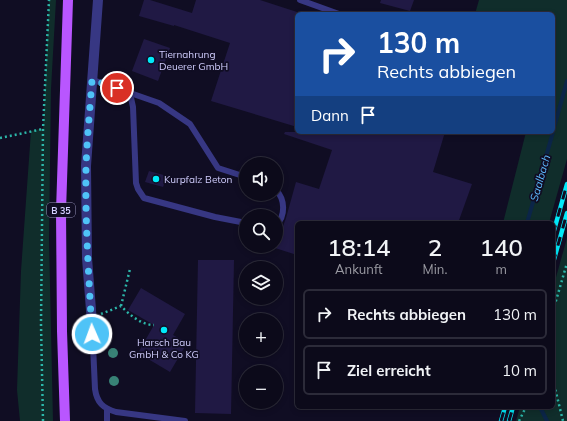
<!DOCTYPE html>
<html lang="de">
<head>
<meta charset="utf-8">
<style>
	:root { --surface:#0c0a1a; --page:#151323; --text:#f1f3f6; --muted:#9a9aa2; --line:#2c2b39 }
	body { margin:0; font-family:Mulish,sans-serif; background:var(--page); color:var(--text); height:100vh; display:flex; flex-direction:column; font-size:15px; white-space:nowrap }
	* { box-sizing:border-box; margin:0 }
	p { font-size:13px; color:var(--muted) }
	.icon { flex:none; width:22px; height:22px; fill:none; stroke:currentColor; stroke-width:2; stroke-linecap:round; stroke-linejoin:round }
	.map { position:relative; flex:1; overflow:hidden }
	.side { position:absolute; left:295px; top:221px; width:260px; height:188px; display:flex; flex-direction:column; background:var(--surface); border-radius:6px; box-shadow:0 2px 6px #0003,0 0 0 1px var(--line) }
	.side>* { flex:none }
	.top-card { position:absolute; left:295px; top:12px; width:260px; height:122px; border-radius:6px; box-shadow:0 2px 6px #0003,0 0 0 1px var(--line); background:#1a4fa0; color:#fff; overflow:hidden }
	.tools { position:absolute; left:239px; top:157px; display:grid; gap:8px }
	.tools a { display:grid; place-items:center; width:44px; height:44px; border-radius:50%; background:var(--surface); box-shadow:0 2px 6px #0003,0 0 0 1px var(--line); font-size:20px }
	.pin { position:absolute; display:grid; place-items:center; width:34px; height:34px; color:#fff; margin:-17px; border:2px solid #fff; border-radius:50%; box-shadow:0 1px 4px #0007 }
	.me { position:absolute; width:44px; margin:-22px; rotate:358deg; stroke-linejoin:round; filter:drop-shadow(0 0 3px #0008) }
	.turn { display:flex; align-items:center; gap:14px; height:84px; padding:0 16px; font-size:18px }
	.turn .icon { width:52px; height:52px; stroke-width:2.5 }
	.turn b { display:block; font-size:28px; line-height:34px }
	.then { display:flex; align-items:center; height:38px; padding:0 16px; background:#0003; gap:8px; font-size:15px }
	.eta { display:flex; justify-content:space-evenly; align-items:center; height:68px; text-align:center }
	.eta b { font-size:24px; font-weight:600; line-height:28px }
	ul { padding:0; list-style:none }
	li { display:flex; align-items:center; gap:12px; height:50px; margin:0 8px 6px; padding:0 8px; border:2px solid var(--line); border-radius:6px }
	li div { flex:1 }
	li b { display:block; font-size:15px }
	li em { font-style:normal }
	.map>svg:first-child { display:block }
</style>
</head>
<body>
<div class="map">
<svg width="567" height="421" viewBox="0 0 567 421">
	<rect width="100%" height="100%" fill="#100d23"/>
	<g fill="#102d2b">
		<path d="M49 0H56L51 89 49 239 53 421H20L17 390 19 330 21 271 31 131 43 128Z"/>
		<path d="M479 0H567V159L549 223H503L526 132H553V14H475Z"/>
		<path d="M567 238V421H516L520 407H553V288Z"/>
	</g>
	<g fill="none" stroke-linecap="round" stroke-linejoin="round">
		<g stroke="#0b2548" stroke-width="4">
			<path d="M553 131 567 81"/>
			<path d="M527 223 553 132"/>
			<path d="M540 407 547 421"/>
		</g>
	</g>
	<g fill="#201944">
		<path d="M144 0H150L192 13 196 0H260L297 12V127L211 101 230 43 174 25V26L139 16Z"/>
		<path d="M381 0H414L410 11 380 3Z"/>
		<path d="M144 39 170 48 158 81 132 71Z"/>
		<path d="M285 132H445L433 172 472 184 458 223H297V255L275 248 286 218 296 182 319 189 332 150 284 134Z"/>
		<path d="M149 171 167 176 163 187 145 182Z"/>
		<path d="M198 260H234L231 414 195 413Z"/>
		<path d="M141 288 185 314 173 335 187 343 170 372 138 353 154 325 128 310Z"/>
	</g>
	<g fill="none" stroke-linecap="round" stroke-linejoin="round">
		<g stroke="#2cb6a9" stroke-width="2.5" stroke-dasharray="2 3" stroke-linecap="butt">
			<path d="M0 138 43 129"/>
			<path d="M121 306 130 269"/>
			<path d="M553 311 567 263"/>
			<path d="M101 314 121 306C130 315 141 325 154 325"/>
			<path d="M553 380 563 421"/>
			<path d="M43 421 41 324 43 129 49 0"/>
			<path d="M519 421 526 407"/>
		</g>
		<g stroke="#373783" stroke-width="6">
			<path d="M300 0 339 14"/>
			<path d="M93 80 159 103 190 124 218 168 246 177"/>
			<path d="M124 91 131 98 133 107 136 183 138 189 144 198 215 217 246 223"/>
			<path d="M276 190C285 199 286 216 276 225"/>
			<path d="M92 323 95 389C97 403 103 408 116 412L185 421"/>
			<path d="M107 409V421"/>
		</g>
		<path stroke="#373783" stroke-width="10" d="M92 323 87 258 86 166 98 0"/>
		<path stroke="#b956ff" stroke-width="10" d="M65 421 62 331 61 211 68 0"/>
		<defs>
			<g id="rail">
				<path d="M553 234 567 184"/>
				<path d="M553 263 567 213"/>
				<path d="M501 421 505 407"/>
				<path d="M509 421 513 407"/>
			</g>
		</defs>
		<use href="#rail" stroke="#00eafa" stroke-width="4.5"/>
		<use href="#rail" stroke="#100d23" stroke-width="3" stroke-dasharray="9" stroke-linecap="butt"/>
	</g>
	<g fill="#388276">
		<circle cx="113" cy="353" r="5"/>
		<circle cx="114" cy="381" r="5"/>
	</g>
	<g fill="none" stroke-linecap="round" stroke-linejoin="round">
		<path stroke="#4fc3f7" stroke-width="7" stroke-dasharray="0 12.6" d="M92 334C89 279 85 223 86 168 87 138 90 109 92 80L117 88"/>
	</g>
	<g fill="#00eafa" stroke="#100d23" stroke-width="1.5">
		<circle cx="151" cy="60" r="4"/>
		<circle cx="156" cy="179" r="4"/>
		<circle cx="164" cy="330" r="4"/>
	</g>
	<g text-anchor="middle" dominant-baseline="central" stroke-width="3.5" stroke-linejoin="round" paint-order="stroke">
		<rect fill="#100d23" stroke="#9895bd" stroke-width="1" x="47" y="203" width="28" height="14" rx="3"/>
		<g font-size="9" font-weight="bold" fill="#d2cfff">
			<text x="61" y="210">B 35</text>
		</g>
		<g font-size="10" fill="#d2cfff" stroke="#100d23" text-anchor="start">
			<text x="159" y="54">Tiernahrung<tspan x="159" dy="12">Deuerer GmbH</tspan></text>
			<text x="164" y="179">Kurpfalz Beton</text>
			<text x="164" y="342" text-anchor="middle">Harsch Bau<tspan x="164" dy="12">GmbH &amp; Co KG</tspan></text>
		</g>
		<g font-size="11" font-style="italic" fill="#5dbaff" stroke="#100d23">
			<text transform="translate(540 178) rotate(-74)">Saalbach</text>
		</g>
	</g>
</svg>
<div class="tools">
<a><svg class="icon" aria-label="sound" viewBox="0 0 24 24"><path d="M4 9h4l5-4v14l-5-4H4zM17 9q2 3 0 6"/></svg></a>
<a><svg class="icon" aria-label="search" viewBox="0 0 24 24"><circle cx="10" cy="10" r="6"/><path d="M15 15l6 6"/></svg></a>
<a><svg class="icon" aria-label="layers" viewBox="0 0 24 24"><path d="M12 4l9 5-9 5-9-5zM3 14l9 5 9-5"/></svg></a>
<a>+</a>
<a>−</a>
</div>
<div class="pin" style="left:117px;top:88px;background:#d93025"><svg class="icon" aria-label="arrive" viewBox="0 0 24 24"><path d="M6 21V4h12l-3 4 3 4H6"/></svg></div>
<svg class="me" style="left:92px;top:334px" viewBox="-20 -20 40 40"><circle r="17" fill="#4fc3f7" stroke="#fff" stroke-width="3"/><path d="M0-11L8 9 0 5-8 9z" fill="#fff"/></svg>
<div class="top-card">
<div class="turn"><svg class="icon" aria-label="right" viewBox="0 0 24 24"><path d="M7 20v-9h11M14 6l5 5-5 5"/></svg><div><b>130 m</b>Rechts abbiegen</div></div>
<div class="then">Dann<svg class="icon" aria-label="arrive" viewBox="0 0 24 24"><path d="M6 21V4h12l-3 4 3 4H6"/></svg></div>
</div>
<section class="side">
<div class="eta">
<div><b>18:14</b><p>Ankunft</p></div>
<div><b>2</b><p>Min.</p></div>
<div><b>140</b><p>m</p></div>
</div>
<ul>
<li><svg class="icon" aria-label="right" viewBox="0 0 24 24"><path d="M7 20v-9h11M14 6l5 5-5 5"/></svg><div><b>Rechts abbiegen</b></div><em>130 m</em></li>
<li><svg class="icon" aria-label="arrive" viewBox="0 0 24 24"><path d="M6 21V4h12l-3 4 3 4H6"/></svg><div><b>Ziel erreicht</b></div><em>10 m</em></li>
</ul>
</section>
</div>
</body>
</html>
